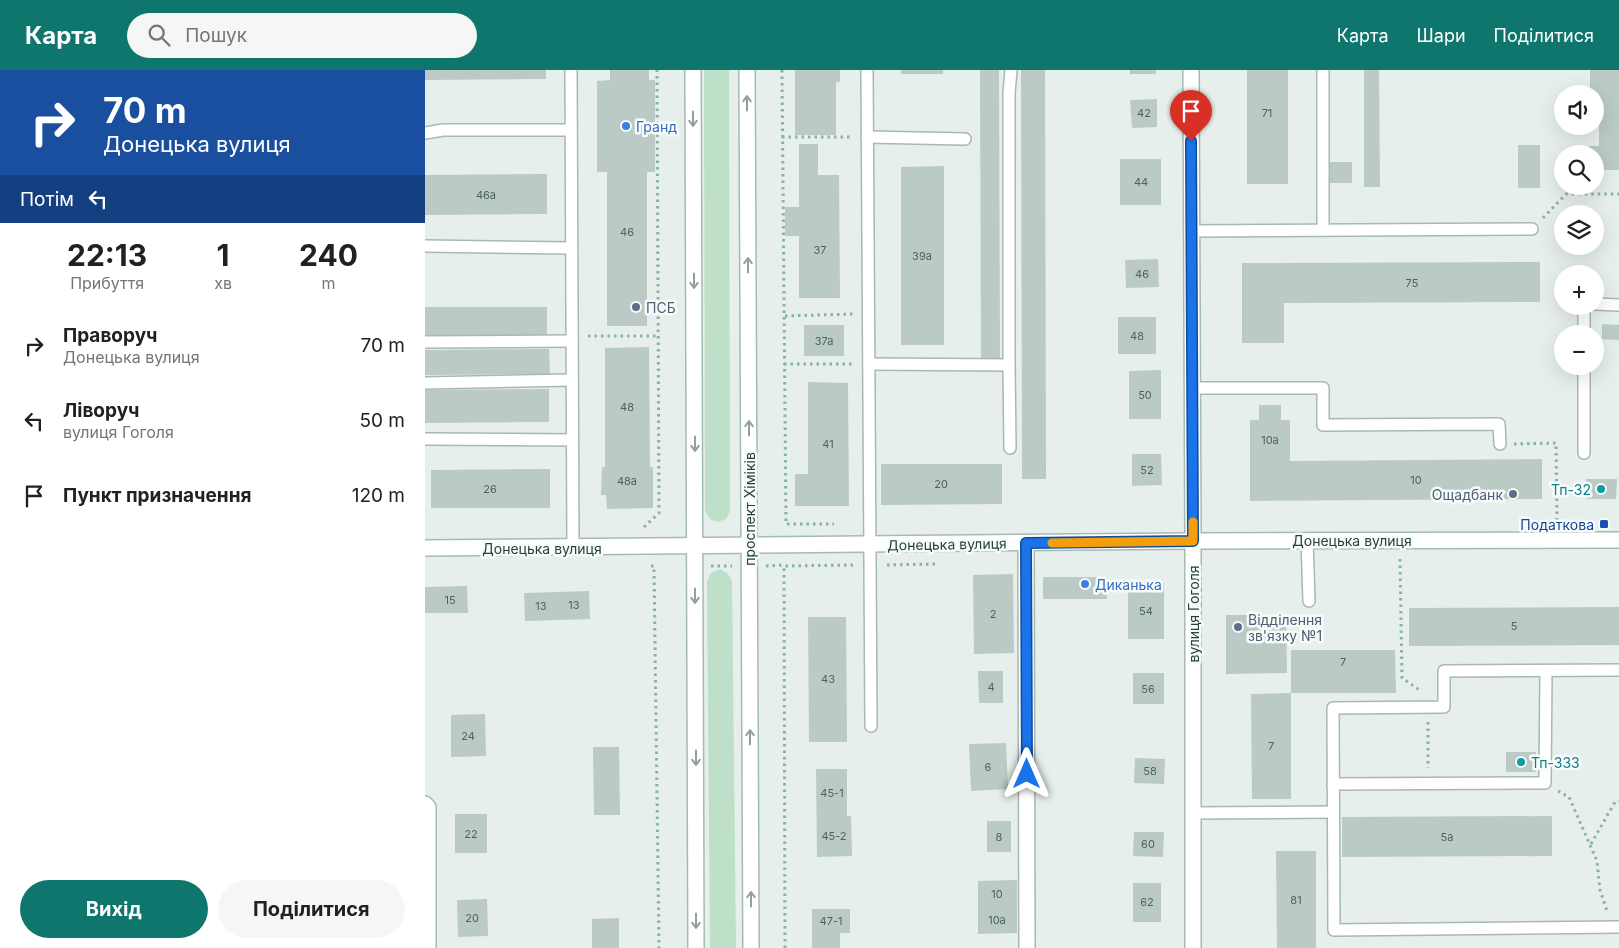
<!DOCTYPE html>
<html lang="uk">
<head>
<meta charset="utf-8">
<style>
	:root { --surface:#fff; --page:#f6f6f6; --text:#202124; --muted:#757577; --accent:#0f766e }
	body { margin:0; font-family:Inter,sans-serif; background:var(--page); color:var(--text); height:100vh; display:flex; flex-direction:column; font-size:19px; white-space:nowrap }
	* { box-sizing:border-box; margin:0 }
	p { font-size:16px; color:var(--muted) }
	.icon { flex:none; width:28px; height:28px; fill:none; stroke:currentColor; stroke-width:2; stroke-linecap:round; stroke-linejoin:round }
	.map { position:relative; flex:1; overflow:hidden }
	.panel { display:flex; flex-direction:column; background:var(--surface); width:425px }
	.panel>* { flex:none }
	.guide { background:#1a4fa0; color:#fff; overflow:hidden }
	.controls { position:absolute; left:1129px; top:15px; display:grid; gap:10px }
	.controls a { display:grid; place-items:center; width:50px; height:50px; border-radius:50%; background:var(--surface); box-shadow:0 5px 20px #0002; font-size:25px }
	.pin { position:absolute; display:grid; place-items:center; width:42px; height:42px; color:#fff; margin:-51px -21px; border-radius:50% 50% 50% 0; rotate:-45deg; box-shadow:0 0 5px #0007 }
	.pin .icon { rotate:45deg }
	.me { position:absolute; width:55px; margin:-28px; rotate:0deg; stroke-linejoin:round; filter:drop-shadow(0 0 4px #0008) }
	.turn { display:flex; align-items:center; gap:18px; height:105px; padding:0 20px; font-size:22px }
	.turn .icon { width:65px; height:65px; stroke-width:2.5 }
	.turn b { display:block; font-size:35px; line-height:42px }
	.then { display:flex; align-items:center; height:48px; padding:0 20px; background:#0003; gap:10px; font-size:19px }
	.eta { display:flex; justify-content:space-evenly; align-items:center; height:85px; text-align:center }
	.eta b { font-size:30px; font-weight:700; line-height:35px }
	.action { display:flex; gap:10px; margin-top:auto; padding:10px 20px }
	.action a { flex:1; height:58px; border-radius:30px; background:var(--accent); color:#fff; font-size:20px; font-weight:700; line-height:58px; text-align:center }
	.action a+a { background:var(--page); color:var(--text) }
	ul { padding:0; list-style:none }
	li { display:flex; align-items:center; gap:15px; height:75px; padding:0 20px }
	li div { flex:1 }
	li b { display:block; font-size:19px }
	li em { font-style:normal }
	header { display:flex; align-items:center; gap:30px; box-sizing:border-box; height:70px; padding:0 25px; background:var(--accent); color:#fff }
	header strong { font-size:24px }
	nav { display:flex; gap:28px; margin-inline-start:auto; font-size:18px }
	.search { width:350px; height:45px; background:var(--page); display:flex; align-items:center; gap:12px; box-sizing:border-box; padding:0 18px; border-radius:28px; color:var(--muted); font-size:19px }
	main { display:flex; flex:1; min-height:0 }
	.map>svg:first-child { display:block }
</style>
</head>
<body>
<header>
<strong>Карта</strong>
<div class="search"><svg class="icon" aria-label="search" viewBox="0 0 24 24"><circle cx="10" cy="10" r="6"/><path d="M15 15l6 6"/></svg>Пошук</div>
<nav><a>Карта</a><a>Шари</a><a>Поділитися</a></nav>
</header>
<main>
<section class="panel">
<div class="guide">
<div class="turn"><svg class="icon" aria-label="right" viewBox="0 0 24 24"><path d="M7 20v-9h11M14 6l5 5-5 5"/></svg><div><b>70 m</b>Донецька вулиця</div></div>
<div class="then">Потім<svg class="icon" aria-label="left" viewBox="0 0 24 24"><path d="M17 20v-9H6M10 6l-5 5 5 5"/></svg></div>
</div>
<div class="eta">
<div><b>22:13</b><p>Прибуття</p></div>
<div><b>1</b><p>хв</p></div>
<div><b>240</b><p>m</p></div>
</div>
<ul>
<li><svg class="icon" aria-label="right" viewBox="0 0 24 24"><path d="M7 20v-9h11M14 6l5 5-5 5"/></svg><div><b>Праворуч</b><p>Донецька вулиця</p></div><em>70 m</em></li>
<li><svg class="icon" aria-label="left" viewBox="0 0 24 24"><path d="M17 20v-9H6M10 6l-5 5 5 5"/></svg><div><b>Ліворуч</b><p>вулиця Гоголя</p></div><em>50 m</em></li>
<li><svg class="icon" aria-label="arrive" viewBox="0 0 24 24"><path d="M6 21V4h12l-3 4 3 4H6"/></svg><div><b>Пункт призначення</b></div><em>120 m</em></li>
</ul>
<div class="action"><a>Вихід</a><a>Поділитися</a></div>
</section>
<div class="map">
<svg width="1194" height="878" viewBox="0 0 1194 878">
	<rect width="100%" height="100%" fill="#e6efeb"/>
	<g fill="#bfe0c8">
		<path d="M279 0H304L305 441 301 449 293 452 285 449 280 441Z"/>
		<path d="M295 499 303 504 307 511 311 878H285L282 511 286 503Z"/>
	</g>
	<g fill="#bbcac4">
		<path d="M0 0H121V9L0 10Z"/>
		<path d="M185 0H224V10H230V102H222V256H182V102H172V11L185 10Z"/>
		<path d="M370 0H415V12H411V65H370Z"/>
		<rect x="476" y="0" width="42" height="4"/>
		<path d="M555 0H574L575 288H556Z"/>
		<path d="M596 0H620L621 409H597Z"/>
		<rect x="705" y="0" width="26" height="4"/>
		<rect x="822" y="0" width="41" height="114"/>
		<path d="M939 0H954L955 117H939Z"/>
		<path d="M1165 0H1194V100H1170V84H1165L1164 76H1174V24H1165Z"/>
		<path d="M732 29V57L707 58 705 30Z"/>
		<path d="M374 74H393V105H414L415 228H374V166H360V137H374Z"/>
		<rect x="1093" y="75" width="22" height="43"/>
		<rect x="695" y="89" width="41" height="46"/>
		<rect x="904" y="92" width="23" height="21"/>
		<path d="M519 96V275H476V97Z"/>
		<path d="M122 104V144L0 145V105Z"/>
		<path d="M733 189 734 217 701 218 700 190Z"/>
		<path d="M1115 192V232L859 233V273H817V193Z"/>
		<rect x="0" y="237" width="122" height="29"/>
		<rect x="693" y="247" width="38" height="37"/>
		<path d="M1177 254 1194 255V270L1177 269Z"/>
		<rect x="379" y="255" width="40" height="31"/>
		<path d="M224 277 225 397H228V438L182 439 181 425H176L177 397H180V278Z"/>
		<path d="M124 279 125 304 0 305V280Z"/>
		<path d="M736 300V349H704V301Z"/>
		<path d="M383 312 423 313 424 436H370V404H383Z"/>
		<path d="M124 319V352L0 353V320Z"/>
		<path d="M834 335H856V350H865V391L1117 389V429L825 431V350H834Z"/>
		<path d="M707 384H736L737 415 707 416Z"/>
		<path d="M456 394H577V434L456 435Z"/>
		<path d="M125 399V438H6V400Z"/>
		<path d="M1161 409H1192L1191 429H1162Z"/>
		<path d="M588 504 589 583 549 584 548 505Z"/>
		<rect x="618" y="507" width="64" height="22"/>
		<rect x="703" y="513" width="36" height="56"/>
		<path d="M42 516 43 543H0V517Z"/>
		<path d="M164 521 165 549 100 551 99 523Z"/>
		<path d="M1194 537V575L984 576V538Z"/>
		<path d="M801 545H861L862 603 801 604Z"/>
		<path d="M383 547H421L422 672H384Z"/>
		<path d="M866 580H970L971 623H866Z"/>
		<path d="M553 601H578V633H554Z"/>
		<rect x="708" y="603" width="31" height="31"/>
		<path d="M866 623V729H827L826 624Z"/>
		<path d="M60 644 61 686 26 687V645Z"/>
		<path d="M581 673 583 719 546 721 544 674Z"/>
		<path d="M168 677H194L195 745H169Z"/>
		<rect x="1081" y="682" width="30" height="20"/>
		<path d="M710 688 740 689 739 714 709 713Z"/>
		<path d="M391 699H422V746H426L427 786 392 787Z"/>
		<rect x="30" y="744" width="32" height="39"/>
		<path d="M1127 746V786L917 787V747Z"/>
		<rect x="562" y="751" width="24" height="31"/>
		<path d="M709 762H739L738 787 708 786Z"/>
		<path d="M851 781H891V878H852Z"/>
		<path d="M592 810V863L553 864V811Z"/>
		<rect x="708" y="813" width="28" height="39"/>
		<path d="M62 829 63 866 33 867 32 830Z"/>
		<path d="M387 839H425V863H415V878H387Z"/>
		<path d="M194 848V878H167V849Z"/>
	</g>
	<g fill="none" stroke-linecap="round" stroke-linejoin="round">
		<defs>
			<g id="lane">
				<path d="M146 0 148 478"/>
				<path d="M442 0 446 656"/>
				<path d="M0 63 18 60H146"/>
				<path d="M442 67 540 69"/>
				<path d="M898 160V0"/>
				<path d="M766 161 1107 159"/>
				<path d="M0 176 146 178"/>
				<path d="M1170 234 1194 235"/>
				<path d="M1159 236V264"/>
				<path d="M0 272 147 271"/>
				<path d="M444 294 584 295 585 378"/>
				<path d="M584 295V23L586 0"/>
				<path d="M1159 296V383"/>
				<path d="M0 313 147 310"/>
				<path d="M767 318H898V355L1074 354 1075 374"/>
				<path d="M0 369 147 370"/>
				<path d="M882 470 884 531"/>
				<path d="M1194 600 1019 601V637L908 638 909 860 1194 857"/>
				<path d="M908 714 1120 713 1121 601"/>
				<path d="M768 743 908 742"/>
			</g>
			<g id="street">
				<path d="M768 471V878"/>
				<path d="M601 473 602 878"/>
				<path d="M0 734 3 737V878"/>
			</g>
			<g id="secondary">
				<path d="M268 0 271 878"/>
				<path d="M322 0 326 878"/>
				<path d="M766 0 768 471"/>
				<path d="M0 478 768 471 1194 470"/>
			</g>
		</defs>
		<use href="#lane" stroke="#a8b8b2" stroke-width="14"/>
		<use href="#street" stroke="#a8b8b2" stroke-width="18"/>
		<use href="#secondary" stroke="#a4bbb3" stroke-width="18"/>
		<g stroke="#86b3a5" stroke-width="3" stroke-dasharray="2.5 4" stroke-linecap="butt">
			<path d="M357 0 361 454H409"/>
			<path d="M357 67H427"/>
			<path d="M1118 148 1141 124H1194"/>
			<path d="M360 246 429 244"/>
			<path d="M163 266H233"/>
			<path d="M359 294H429"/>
			<path d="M1089 374 1131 373 1132 452"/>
			<path d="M219 457 234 443 232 0"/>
			<path d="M975 489 977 608 996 621"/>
			<path d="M462 495 513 494"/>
			<path d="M226 496H229L234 878"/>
			<path d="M286 496H307"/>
			<path d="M341 496 359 495"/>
			<path d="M1003 652V698"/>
			<path d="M1133 721 1144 727 1172 791 1175 820 1182 841"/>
			<path d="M1166 774 1190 732 1194 731"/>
			<path d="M360 878 359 496 430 495"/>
		</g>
		<use href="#lane" stroke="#fff" stroke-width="11"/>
		<use href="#street" stroke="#fff" stroke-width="15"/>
		<use href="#secondary" stroke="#fff" stroke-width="15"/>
	</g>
	<defs><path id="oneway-shaft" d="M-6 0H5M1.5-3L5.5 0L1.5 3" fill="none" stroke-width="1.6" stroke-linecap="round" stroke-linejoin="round" transform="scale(1.25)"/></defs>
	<g stroke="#92a09c">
		<use href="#oneway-shaft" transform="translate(322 33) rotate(-90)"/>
		<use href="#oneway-shaft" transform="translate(268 49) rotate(90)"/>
		<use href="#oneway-shaft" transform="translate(323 195) rotate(-90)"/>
		<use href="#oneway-shaft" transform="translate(269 211) rotate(90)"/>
		<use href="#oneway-shaft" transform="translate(324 358) rotate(-90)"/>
		<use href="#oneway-shaft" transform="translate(270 374) rotate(90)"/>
		<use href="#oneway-shaft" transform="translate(270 526) rotate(90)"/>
		<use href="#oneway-shaft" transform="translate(325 667) rotate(-90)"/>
		<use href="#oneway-shaft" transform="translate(271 688) rotate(90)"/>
		<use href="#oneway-shaft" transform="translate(326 829) rotate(-90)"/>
		<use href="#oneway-shaft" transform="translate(271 851) rotate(90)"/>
	</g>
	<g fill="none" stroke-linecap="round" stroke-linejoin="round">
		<defs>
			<path id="route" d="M602 704 601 473 768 471 766 71"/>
		</defs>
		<use href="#route" stroke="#114b97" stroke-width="12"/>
		<use href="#route" stroke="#1a73e8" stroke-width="9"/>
		<path stroke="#f59e0b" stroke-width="9" d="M627 473 768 471V452"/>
	</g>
	<g fill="#3f7fe0" stroke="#f7fbf9" stroke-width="2">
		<circle cx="201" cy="56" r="5"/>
		<circle cx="660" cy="514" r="5"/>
	</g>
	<g fill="#5c6f8a" stroke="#f7fbf9" stroke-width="2">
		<circle cx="211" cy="237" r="5"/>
		<circle cx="1088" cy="424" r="5"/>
		<circle cx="813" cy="557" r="5"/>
	</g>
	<g fill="#0f9aa8" stroke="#f7fbf9" stroke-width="2">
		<circle cx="1176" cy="419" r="5"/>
		<circle cx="1096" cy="692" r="5"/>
	</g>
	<rect fill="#1a4fb4" stroke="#f7fbf9" stroke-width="2" x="1174" y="449" width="10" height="10" rx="2.5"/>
	<g text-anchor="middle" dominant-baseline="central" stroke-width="5" stroke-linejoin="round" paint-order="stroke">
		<g font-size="11" fill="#4a645c">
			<text x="719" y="43">42</text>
			<text x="842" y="43">71</text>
			<text x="716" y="112">44</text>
			<text x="61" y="125">46а</text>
			<text x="202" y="162">46</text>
			<text x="395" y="180">37</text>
			<text x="497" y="186">39а</text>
			<text x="717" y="204">46</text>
			<text x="987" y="213">75</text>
			<text x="712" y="266">48</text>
			<text x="399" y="271">37а</text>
			<text x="720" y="325">50</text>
			<text x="202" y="337">48</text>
			<text x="845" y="370">10а</text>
			<text x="403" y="374">41</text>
			<text x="722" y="400">52</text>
			<text x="991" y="410">10</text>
			<text x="202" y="411">48а</text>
			<text x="516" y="414">20</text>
			<text x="65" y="419">26</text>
			<text x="25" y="530">15</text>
			<text x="149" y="535">13</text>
			<text x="116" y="536">13</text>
			<text x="721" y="541">54</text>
			<text x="568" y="544">2</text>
			<text x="1089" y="556">5</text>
			<text x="918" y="592">7</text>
			<text x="403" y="609">43</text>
			<text x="566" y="617">4</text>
			<text x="723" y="619">56</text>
			<text x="43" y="666">24</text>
			<text x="846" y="676">7</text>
			<text x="563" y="697">6</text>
			<text x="725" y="701">58</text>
			<text x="407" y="723">45-1</text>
			<text x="46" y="764">22</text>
			<text x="409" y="766">45-2</text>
			<text x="574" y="767">8</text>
			<text x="1022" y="767">5а</text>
			<text x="723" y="774">60</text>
			<text x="572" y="824">10</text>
			<text x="871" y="830">81</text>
			<text x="722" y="832">62</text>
			<text x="47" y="848">20</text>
			<text x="572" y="850">10а</text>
			<text x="406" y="851">47-1</text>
		</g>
		<g font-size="14" fill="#366cbe" stroke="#f7fbf9" text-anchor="start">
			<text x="211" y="56">Гранд</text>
			<text x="670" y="514">Диканька</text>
		</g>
		<g font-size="14" fill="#4e5e75" stroke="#f7fbf9" text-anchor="start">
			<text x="221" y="237">ПСБ</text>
			<text x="1078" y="424" text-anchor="end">Ощадбанк</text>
			<text x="823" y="549">Відділення<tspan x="823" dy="16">зв'язку №1</tspan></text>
		</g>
		<g font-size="14" fill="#0d838f" stroke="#f7fbf9" text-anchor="end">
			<text x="1166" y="419">Тп-32</text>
			<text x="1106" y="692" text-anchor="start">Тп-333</text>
		</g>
		<g font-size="14" fill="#24423a" stroke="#f7fbf9">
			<text transform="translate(324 439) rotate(-90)">проспект Хіміків</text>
			<text x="927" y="470">Донецька вулиця</text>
			<text transform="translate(522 474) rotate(-1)">Донецька вулиця</text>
			<text x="117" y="478">Донецька вулиця</text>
			<text transform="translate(768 544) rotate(-90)">вулиця Гоголя</text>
		</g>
		<g font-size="14" fill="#164399" stroke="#f7fbf9" text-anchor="end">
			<text x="1169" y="454">Податкова</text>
		</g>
	</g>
</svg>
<div class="controls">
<a><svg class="icon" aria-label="sound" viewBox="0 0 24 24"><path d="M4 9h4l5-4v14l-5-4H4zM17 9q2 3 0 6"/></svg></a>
<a><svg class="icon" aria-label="search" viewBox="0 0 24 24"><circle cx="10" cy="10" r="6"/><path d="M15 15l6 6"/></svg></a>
<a><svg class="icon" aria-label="layers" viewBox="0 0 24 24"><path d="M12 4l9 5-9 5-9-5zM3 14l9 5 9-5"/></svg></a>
<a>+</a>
<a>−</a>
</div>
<div class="pin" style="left:766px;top:71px;background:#d93025"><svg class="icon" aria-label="arrive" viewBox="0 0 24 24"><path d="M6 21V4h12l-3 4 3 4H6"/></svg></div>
<svg class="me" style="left:602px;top:704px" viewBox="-20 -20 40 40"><path d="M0-17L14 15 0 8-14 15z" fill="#1a73e8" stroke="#fff" stroke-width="4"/></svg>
</div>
</main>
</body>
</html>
